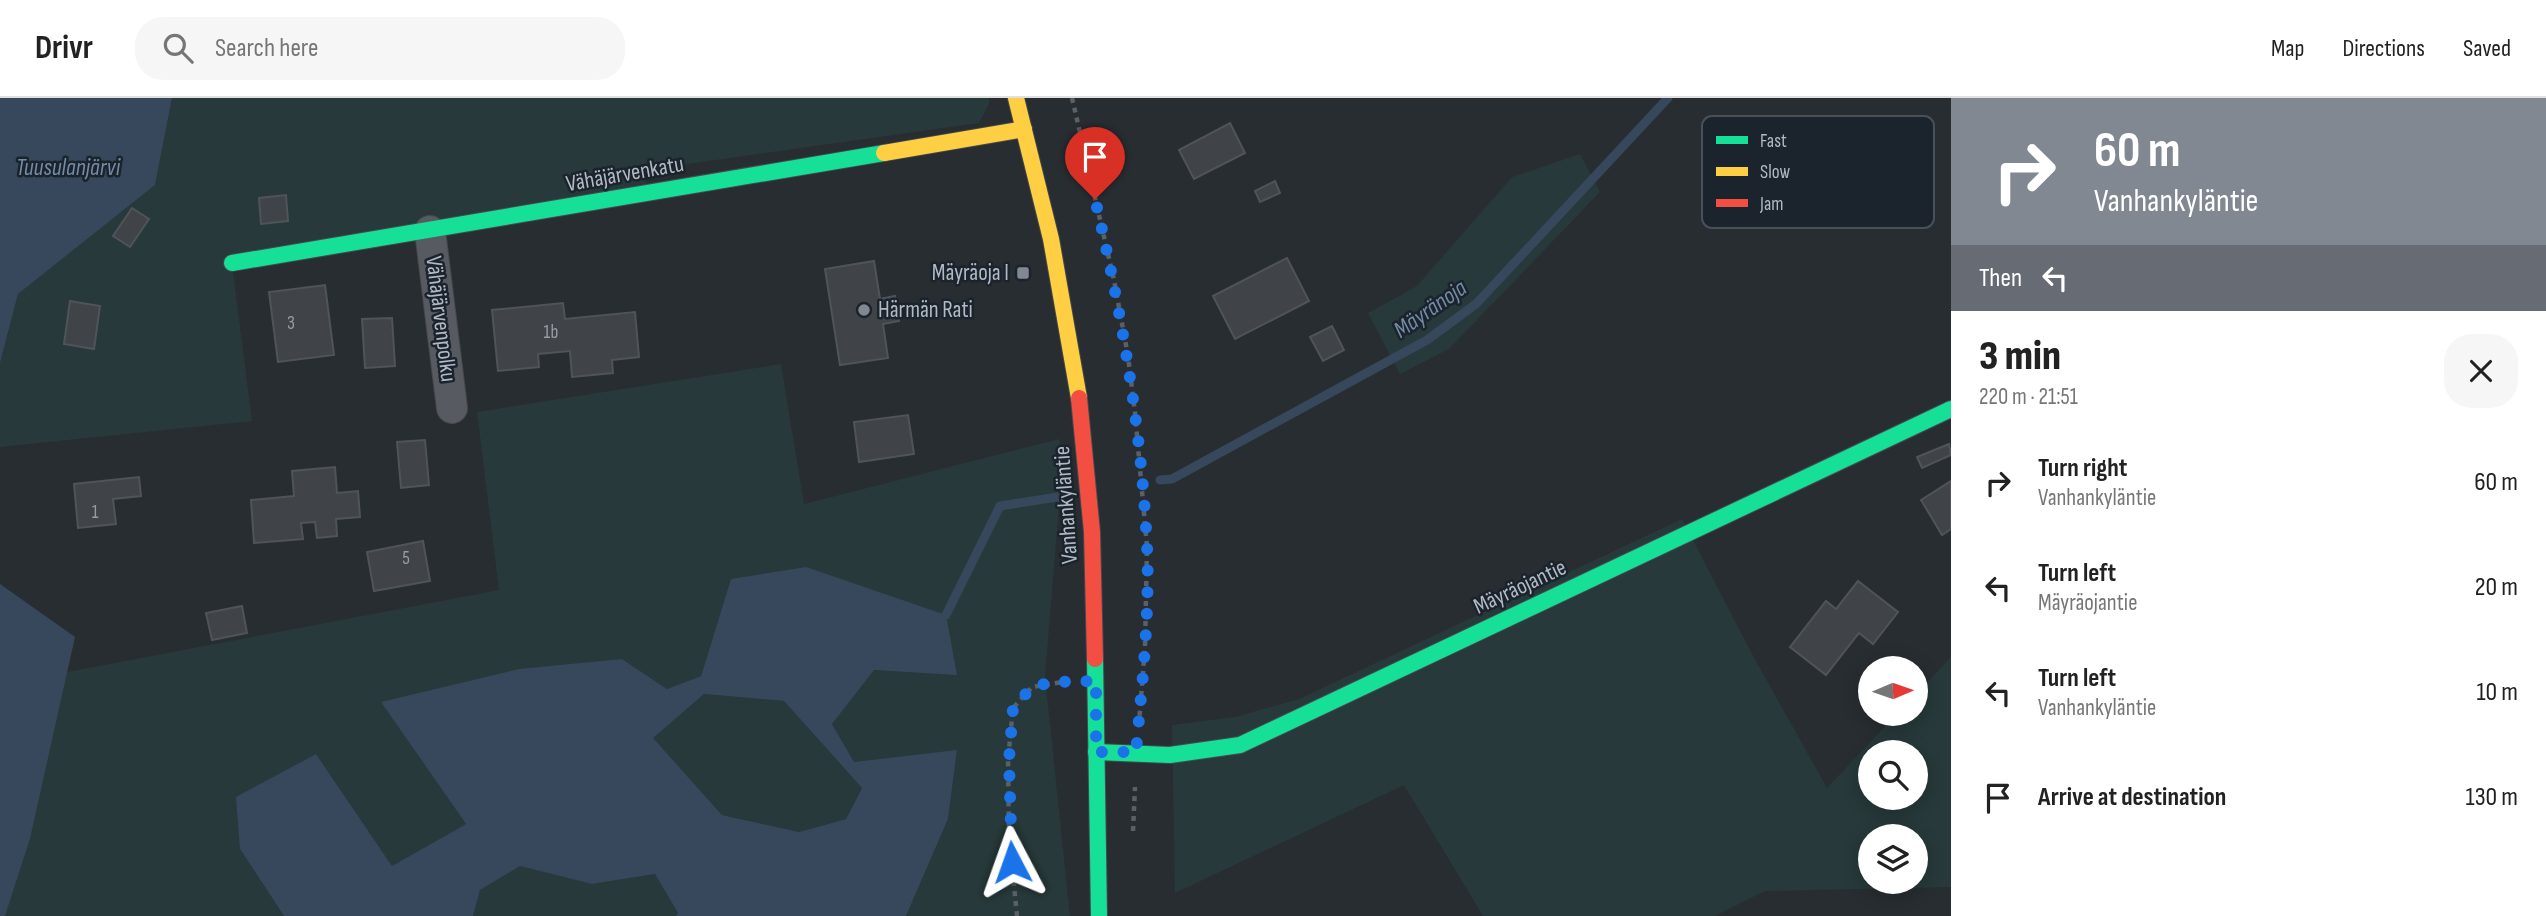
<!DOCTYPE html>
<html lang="en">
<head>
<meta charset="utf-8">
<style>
	:root { --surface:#fff; --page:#f6f6f6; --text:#222; --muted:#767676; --line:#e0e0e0 }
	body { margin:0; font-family:"Sofia Sans Condensed",sans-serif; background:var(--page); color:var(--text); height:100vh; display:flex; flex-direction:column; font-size:26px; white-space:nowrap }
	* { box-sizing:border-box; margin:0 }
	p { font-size:23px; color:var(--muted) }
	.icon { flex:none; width:38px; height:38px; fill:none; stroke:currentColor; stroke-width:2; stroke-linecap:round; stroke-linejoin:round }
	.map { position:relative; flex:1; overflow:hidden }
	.drawer { display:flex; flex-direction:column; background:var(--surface); width:595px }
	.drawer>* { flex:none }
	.hud { background:#818891; color:#fff; overflow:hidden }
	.needle { width:46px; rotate:88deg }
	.tools { position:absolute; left:1858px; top:558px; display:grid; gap:14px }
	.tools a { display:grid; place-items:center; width:70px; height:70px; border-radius:50%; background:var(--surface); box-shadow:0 4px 18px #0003; font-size:35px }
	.pin { position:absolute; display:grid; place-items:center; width:60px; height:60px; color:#fff; margin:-72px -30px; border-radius:50% 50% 50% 0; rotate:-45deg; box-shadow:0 0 7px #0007 }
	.pin .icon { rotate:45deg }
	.me { position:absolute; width:77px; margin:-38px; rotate:356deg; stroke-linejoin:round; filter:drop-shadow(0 0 5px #0008) }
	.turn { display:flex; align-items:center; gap:24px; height:147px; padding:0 28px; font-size:32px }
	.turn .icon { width:91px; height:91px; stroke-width:2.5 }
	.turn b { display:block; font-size:49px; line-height:60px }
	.then { display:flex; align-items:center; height:66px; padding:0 28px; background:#0003; gap:14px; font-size:26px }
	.round { display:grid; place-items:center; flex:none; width:74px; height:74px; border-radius:28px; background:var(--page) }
	.overview { display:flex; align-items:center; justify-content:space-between; height:119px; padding:0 28px }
	h1 { font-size:42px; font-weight:800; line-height:52px }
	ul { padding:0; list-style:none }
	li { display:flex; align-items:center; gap:21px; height:105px; padding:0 28px }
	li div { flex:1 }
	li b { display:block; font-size:26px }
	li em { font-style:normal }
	header { display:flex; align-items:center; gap:42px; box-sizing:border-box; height:98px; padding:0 35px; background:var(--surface); border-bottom:2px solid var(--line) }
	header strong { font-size:33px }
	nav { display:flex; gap:38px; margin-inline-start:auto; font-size:24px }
	.search { width:490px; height:63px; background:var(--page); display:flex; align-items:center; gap:18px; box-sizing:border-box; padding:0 24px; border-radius:28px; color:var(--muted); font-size:26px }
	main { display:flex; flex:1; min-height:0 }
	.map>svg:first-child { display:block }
</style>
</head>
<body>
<header>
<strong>Drivr</strong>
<div class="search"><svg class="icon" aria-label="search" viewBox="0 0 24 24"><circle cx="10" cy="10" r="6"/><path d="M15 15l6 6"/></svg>Search here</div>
<nav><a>Map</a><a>Directions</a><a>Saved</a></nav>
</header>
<main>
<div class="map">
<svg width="1951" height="818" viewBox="0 0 1951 818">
	<rect width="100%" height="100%" fill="#282d32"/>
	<g fill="#27393a" fill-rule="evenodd">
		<path d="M172 0H989V6L979 25 644 72 648 95 232 166 252 323 0 349V265L18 196 155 87Z"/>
		<path d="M1580 56 1600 94 1449 251 1400 276 1368 215 1417 188 1512 79Z"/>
		<path d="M781 266 804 406 1059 341 1063 360 1045 578 1070 818H906L948 721 957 653 854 664 832 626 873 572 957 576 731 481 701 578 667 591 622 561 382 605 466 726 392 768 316 656 240 751 284 818H5L30 741 67 574 499 492 477 314Z"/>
		<path d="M1682 421 1751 554 1827 690 1897 616H1916V596L1951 559V789L1765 793 1715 818H1483L1404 687 1175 795 1172 627 1235 619 1299 601ZM1871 654H1916V700H1871ZM1871 738H1916V784H1871Z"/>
		<path d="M704 596 784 603 862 690 846 721 799 734 722 717 652 640Z"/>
		<path d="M520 768 592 786 655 776 678 815 676 818H473L480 792Z"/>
	</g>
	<g fill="#37485c" fill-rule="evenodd">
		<path d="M0 0H172L155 87 18 196 0 265Z"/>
		<path d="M806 469 946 517 957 577 874 572 832 626 854 664 957 652 948 721 906 818H676L678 815 655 776 592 786 520 768 480 792 473 818H284L240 751 236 699 316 656 392 768 466 726 381 604 519 571 622 561 667 591 701 578 731 481ZM704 596 784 603 862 690 846 721 799 734 722 717 653 640Z"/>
		<path d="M0 486 75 539 30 741 5 818H0Z"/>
	</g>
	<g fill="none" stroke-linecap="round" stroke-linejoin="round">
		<g stroke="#37485c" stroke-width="9">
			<path d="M1160 382 1172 381 1427 242 1476 206 1668 0"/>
			<path d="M946 517 1000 408 1070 397"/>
		</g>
	</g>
	<g fill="#404449" stroke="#4f545a" stroke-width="2">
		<path d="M1230 25 1245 55 1194 81 1179 52Z"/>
		<path d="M1275 83 1280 95 1260 104 1255 93Z"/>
		<path d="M286 97 288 123 261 126 259 100Z"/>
		<path d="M132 110 149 121 130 149 113 138Z"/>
		<path d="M1287 160 1309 203 1235 241 1213 198Z"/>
		<path d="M874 163 880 201 895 198 899 223 883 226 888 260 840 267 825 171Z"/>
		<path d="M325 187 334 257 278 264 269 194Z"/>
		<path d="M70 203 100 208 94 251 64 246Z"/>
		<path d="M563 205 565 221 635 214 639 259 612 262 613 275 572 279 570 253 538 256 539 269 498 273 492 212Z"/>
		<path d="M392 220 395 268 365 270 362 221Z"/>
		<path d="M1332 228 1344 252 1323 263 1310 239Z"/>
		<path d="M908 317 914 356 859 364 854 324Z"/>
		<path d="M425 342 429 387 401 390 397 344Z"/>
		<path d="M1949 346 1951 357 1922 370 1917 359Z"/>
		<path d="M335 369 337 395 358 393 360 419 336 421 337 438 317 440 315 424 301 425 303 441 254 445 251 402 294 398 292 373Z"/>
		<path d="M139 379 141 398 113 401 116 426 78 430 74 386Z"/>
		<path d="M1951 383V431L1942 437 1921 402Z"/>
		<path d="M423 443 430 483 374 493 367 454Z"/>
		<path d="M1858 483 1898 514 1873 546 1859 535 1826 577 1790 549 1826 503 1836 511Z"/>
		<path d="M242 508 247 535 212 542 206 515Z"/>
	</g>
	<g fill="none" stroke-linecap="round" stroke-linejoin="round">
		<defs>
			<path id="street" d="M430 133 452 310"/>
			<g id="fast">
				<path d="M232 165 884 55"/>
				<path d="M1095 561 1099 818"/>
				<path d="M1096 654 1170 657 1240 647 1951 311"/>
			</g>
			<g id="slow">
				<path d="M1016 0 1051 141 1079 300"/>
				<path d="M884 55 1024 31"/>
			</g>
			<path id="jam" d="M1079 300 1092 434 1095 561"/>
		</defs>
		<use href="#street" stroke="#46494d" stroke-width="32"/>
		<use href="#fast" stroke="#46494d" stroke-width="18"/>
		<use href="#slow" stroke="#46494d" stroke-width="18"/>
		<use href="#jam" stroke="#46494d" stroke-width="18"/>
		<g stroke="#5b6065" stroke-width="4.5" stroke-dasharray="5 5" stroke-linecap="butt">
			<path d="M1072 0 1114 182 1128 258 1135 315 1147 449 1145 549 1139 625"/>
			<path d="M1133 733 1135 689"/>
			<path d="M1017 818 1009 737 1008 662 1013 610 1032 589 1063 584"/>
		</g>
		<use href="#street" stroke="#575b61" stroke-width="30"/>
		<use href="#fast" stroke="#16e098" stroke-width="16"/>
		<use href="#slow" stroke="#ffcf43" stroke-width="16"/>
		<use href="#jam" stroke="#f24e42" stroke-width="16"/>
	</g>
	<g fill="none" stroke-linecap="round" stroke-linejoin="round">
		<path stroke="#1a73e8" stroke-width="12" stroke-dasharray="0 21.6" d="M1012 764 1009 662 1013 610 1032 589 1053 584 1096 583V654H1136C1142 586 1150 516 1147 447 1141 330 1122 215 1095 101"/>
	</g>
	<g fill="#818891" stroke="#1b232d" stroke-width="2.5">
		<rect x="1016" y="168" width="14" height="14" rx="3.5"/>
		<circle cx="864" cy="212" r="7"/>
	</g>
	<g text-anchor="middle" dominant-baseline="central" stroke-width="5" stroke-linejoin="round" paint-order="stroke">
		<g font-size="19" fill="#959ca5">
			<text x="291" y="225">3</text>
			<text x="551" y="234">1b</text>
			<text x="95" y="414">1</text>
			<text x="406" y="460">5</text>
		</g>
		<g font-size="23" fill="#b1b9c4" stroke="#1b232d">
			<text transform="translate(625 76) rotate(-10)">Vähäjärvenkatu</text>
			<text transform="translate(441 221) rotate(83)">Vähäjärvenpolku</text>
			<text transform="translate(1066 407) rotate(-94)">Vanhankyläntie</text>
			<text transform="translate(1520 489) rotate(-25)">Mäyräojantie</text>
		</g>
		<g font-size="23" fill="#b1b9c4" stroke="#1b232d" text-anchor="end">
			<text x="1009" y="175">Mäyräoja I</text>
			<text x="878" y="212" text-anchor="start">Härmän Rati</text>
		</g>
		<g font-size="24" font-style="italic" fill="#738ba6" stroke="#1b232d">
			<text x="68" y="69">Tuusulanjärvi</text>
			<text transform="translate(1430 211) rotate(-35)">Mäyränoja</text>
		</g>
	</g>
	<rect x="1702" y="18" width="232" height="112" rx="10" fill="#1b232d" stroke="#48505a" stroke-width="2"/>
	<rect x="1716" y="38" width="32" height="8" fill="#16e098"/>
	<rect x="1716" y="69" width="32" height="9" fill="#ffcf43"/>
	<rect x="1716" y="101" width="32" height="8" fill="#f24e42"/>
	<g font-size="19" fill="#b1b9c4">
		<text x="1760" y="49">Fast</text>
		<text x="1760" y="80">Slow</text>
		<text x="1760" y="112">Jam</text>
	</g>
</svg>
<div class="tools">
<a><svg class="needle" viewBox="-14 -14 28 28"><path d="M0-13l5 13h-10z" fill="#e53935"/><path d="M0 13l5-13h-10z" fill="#767676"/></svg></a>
<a><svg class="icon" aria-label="search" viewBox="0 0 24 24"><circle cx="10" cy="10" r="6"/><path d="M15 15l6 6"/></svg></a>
<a><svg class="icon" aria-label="layers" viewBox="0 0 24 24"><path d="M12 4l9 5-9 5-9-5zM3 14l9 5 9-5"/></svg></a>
</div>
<div class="pin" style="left:1095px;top:101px;background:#d93025"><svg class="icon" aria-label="arrive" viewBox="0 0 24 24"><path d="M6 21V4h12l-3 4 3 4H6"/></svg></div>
<svg class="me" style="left:1012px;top:764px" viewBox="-20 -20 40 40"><path d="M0-17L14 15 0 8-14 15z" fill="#1a73e8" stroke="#fff" stroke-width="4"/></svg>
</div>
<section class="drawer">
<div class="hud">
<div class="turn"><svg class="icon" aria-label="right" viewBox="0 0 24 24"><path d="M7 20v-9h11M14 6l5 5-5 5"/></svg><div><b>60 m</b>Vanhankyläntie</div></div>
<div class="then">Then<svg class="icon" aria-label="left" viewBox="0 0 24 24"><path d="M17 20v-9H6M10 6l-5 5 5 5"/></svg></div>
</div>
<div class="overview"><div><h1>3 min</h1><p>220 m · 21:51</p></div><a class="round"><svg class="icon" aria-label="close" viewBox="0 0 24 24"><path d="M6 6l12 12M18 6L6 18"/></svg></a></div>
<ul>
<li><svg class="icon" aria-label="right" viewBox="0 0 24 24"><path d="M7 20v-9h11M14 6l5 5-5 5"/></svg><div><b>Turn right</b><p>Vanhankyläntie</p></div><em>60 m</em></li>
<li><svg class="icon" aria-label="left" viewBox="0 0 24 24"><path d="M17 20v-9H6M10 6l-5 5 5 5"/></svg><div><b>Turn left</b><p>Mäyräojantie</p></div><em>20 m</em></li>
<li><svg class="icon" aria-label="left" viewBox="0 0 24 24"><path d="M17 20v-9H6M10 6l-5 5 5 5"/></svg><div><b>Turn left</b><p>Vanhankyläntie</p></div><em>10 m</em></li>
<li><svg class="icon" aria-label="arrive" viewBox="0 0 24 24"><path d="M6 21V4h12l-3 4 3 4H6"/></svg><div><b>Arrive at destination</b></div><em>130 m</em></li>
</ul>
</section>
</main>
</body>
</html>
